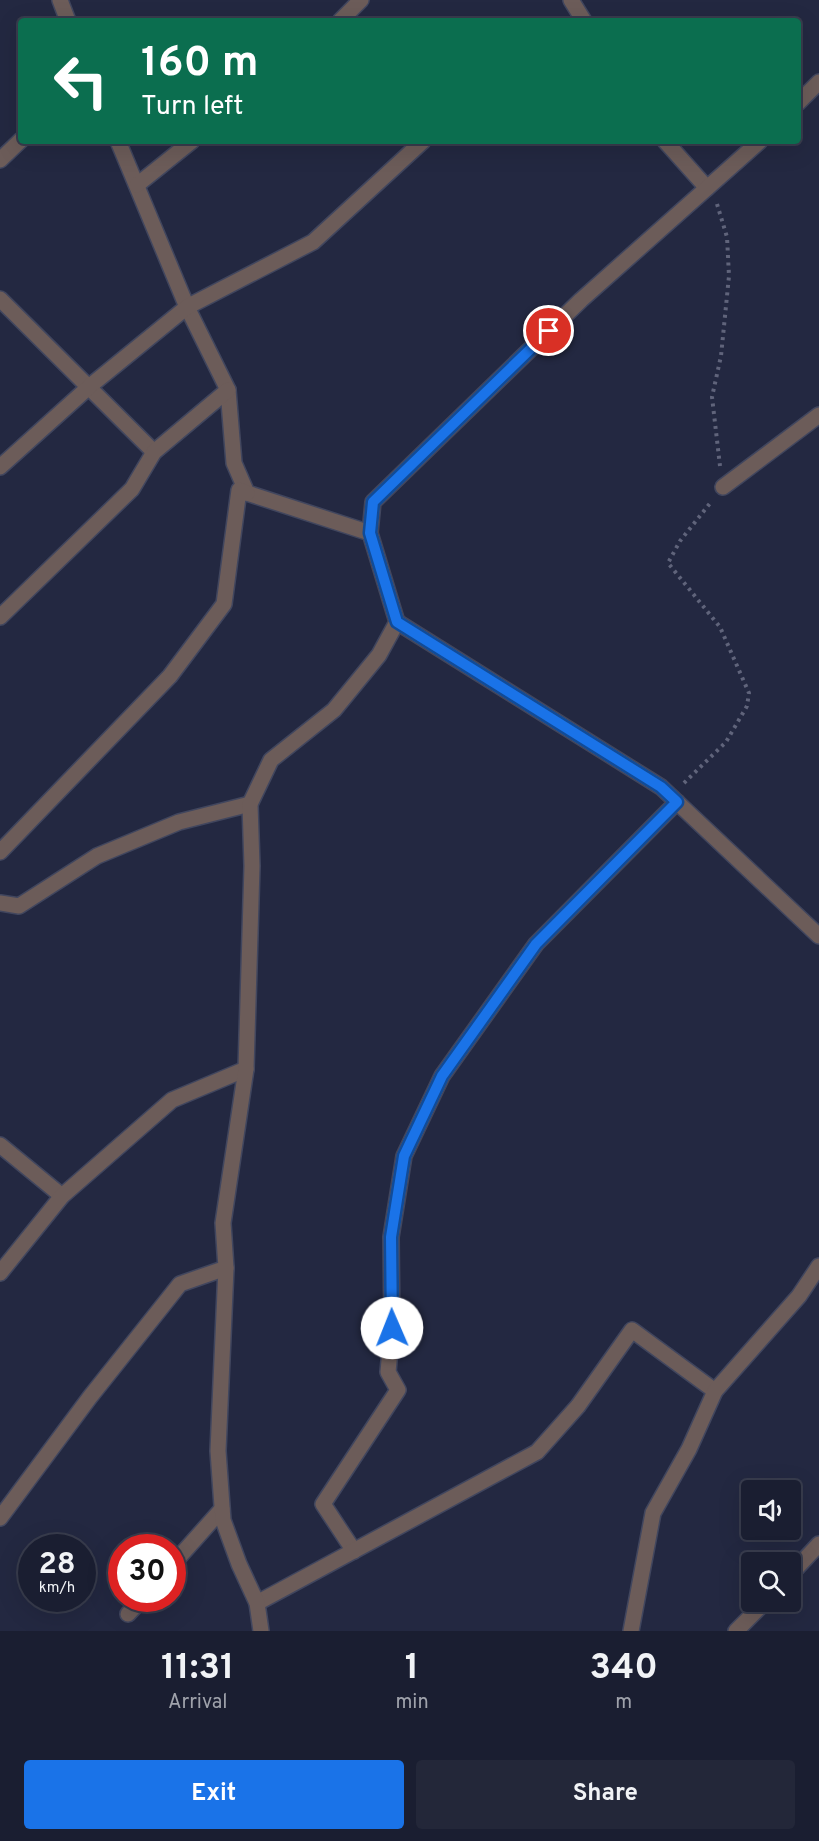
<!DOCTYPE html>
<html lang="en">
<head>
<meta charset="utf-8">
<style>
	:root { --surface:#1a1e31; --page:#232739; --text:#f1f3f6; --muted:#9fa2ab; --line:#383c4d; --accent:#1a73e8 }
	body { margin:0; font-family:Overpass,sans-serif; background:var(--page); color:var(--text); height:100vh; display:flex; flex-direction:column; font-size:22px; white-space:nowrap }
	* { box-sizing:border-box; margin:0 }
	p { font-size:20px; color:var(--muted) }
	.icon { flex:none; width:33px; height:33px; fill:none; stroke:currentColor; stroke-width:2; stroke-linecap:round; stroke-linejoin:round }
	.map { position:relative; height:1631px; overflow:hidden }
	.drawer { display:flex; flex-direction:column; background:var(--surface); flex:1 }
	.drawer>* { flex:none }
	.top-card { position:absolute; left:18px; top:18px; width:783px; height:126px; border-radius:6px; box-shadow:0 6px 24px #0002,0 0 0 2px var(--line); background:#0b6e4f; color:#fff; overflow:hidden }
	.buttons { position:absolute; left:741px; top:1480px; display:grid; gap:12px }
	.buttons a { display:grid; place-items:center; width:60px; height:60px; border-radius:6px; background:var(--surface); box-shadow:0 6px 24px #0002,0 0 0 2px var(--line); font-size:30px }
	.speed { position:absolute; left:18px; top:1534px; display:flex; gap:12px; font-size:30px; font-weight:700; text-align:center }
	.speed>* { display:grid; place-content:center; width:78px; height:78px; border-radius:50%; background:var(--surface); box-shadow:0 6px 24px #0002,0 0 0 2px var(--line); line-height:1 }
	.speed small { font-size:15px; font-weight:400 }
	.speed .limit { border:9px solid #d22; background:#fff; color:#111 }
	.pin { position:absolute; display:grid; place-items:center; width:51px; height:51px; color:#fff; margin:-26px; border:3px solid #fff; border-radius:50%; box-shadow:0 2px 6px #0007 }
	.me { position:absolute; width:66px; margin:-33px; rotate:359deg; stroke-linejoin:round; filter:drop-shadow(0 0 4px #0008) }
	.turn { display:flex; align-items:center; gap:21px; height:126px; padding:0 24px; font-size:27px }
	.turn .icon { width:78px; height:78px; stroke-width:2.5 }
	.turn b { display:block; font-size:42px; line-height:51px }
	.eta { display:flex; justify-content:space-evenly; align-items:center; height:102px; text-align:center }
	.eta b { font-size:36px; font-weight:700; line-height:42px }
	.button { display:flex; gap:12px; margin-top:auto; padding:12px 24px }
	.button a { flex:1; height:69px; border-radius:6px; background:var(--accent); color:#fff; font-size:24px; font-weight:700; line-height:69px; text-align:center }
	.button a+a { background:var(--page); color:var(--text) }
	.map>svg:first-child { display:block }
</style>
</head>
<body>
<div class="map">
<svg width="819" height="1631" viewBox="0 0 819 1631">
	<rect width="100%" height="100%" fill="#232841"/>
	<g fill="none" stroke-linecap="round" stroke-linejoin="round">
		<defs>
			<g id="minor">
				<path d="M60 0 68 21"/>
				<path d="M571 0 584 21"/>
				<path d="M340 21 361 0"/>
				<path d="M798 103 819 82"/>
				<path d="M118 141 187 307 228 390 234 463 247 493 370 533"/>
				<path d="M665 141 707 188"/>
				<path d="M0 160 21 140"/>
				<path d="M137 185 192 141"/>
				<path d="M0 299 154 452"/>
				<path d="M0 467 90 386 187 307 313 242 423 141"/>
				<path d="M723 487 819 415"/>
				<path d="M0 617 132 489 154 452 228 390"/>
				<path d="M397 622 661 787 819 936"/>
				<path d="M0 852 170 676 224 604 239 490 247 493"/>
				<path d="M0 903 19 906 97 856 179 822 250 804"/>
				<path d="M0 1145 62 1196"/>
				<path d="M0 1273 62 1196 172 1100 246 1069"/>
				<path d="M0 1518 90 1397 180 1284 226 1268"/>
				<path d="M354 1551 323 1504 398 1390 388 1372 392 1328 391 1237 404 1156 442 1076 536 944 677 802"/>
				<path d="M172 1565 222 1509"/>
				<path d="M790 1575 819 1544"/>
				<path d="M257 1603 537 1452 578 1406 632 1330 715 1391"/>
				<path d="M128 1614 142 1599"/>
				<path d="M261 1631 257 1603 239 1564 223 1520 218 1451 226 1268 223 1223 246 1069 252 866 250 804 271 760 334 710 379 655 397 622 370 533 373 502 581 300 760 141"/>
				<path d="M631 1631 653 1513 689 1449 715 1391 799 1296 819 1266"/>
				<path d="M736 1631 765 1602"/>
			</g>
		</defs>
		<use href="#minor" stroke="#41465e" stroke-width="18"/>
		<g stroke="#60647b" stroke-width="4" stroke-dasharray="3 4.5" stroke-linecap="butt">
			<path d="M717 204 727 237 729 276 721 356 712 397 720 466"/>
			<path d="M684 783 726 742 747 706 749 693 720 627 668 563 680 541 711 502"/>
		</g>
		<use href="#minor" stroke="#6c5c59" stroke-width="15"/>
	</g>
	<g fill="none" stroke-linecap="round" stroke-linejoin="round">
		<defs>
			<path id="route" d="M392 1328 391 1237 404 1156 442 1076 536 944 677 802 661 787 397 622 370 533 373 502 549 331"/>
		</defs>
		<use href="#route" stroke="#114b97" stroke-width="15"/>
		<use href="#route" stroke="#1a73e8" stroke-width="10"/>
	</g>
</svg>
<div class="buttons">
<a><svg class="icon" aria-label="sound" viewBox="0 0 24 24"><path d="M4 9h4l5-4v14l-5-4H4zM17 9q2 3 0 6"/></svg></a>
<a><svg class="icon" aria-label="search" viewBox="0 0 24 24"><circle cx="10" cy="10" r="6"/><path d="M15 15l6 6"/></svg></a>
</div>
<div class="speed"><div>28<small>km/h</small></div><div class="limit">30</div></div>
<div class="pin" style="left:549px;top:331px;background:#d93025"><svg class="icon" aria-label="arrive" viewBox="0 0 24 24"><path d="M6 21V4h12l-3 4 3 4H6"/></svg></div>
<svg class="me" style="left:392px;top:1328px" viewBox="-20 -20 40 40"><circle r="19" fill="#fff"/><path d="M0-13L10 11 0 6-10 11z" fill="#1a73e8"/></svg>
<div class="top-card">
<div class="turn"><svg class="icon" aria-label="left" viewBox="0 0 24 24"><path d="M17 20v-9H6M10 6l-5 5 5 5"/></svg><div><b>160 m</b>Turn left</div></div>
</div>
</div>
<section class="drawer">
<div class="eta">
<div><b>11:31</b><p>Arrival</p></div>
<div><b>1</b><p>min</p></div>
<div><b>340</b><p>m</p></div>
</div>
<div class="button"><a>Exit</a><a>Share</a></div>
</section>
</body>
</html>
